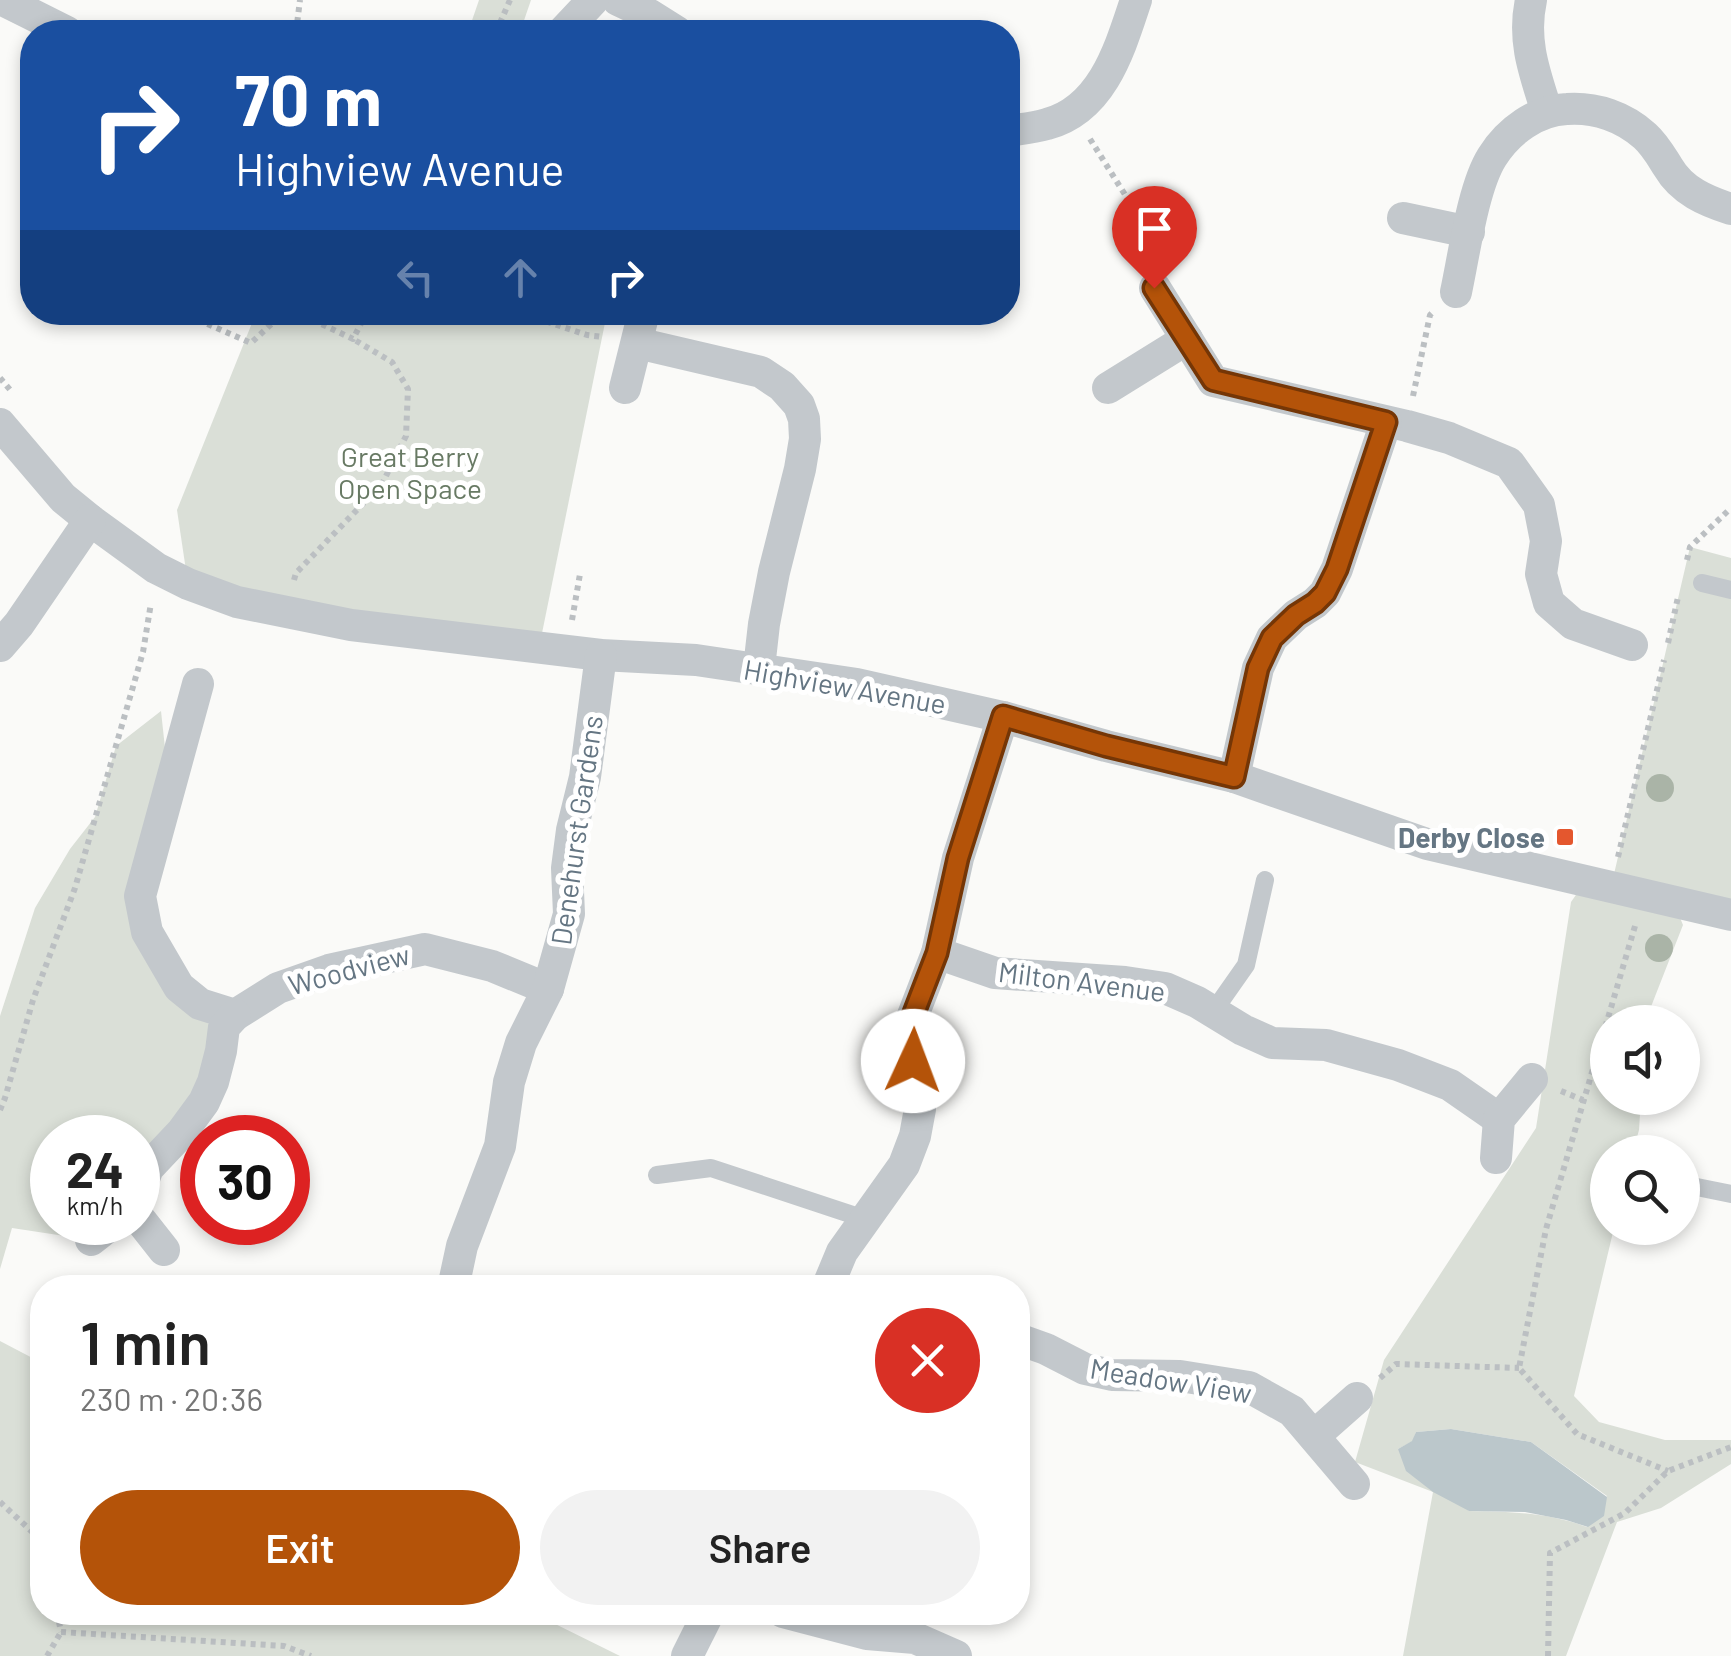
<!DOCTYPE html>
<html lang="en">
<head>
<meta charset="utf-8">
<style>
	:root { --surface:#fff; --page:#f2f2f2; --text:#222; --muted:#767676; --accent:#b45309 }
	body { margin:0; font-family:Barlow,sans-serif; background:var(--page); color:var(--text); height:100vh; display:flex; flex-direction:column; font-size:38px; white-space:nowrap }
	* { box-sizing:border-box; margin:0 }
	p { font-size:32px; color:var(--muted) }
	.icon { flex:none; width:55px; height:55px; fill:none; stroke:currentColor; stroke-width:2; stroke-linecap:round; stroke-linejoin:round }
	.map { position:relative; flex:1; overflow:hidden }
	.drawer { position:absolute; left:30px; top:1275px; width:1000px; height:350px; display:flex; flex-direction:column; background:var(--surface); border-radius:40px; box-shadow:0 5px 15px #0003 }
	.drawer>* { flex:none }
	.hud { position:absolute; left:20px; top:20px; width:1000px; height:305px; border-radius:40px; box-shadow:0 5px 15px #0003; background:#1a4fa0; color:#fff; overflow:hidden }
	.fabs { position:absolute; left:1590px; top:1005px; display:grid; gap:20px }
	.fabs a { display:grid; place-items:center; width:110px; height:110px; border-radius:50%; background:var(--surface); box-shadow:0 5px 15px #0003; font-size:50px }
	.speed { position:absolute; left:30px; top:1115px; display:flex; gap:20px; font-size:50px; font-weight:700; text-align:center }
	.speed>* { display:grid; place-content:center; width:130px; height:130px; border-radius:50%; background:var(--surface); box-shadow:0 5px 15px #0003; line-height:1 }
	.speed small { font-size:25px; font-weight:400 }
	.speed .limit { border:15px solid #d22; background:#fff; color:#111 }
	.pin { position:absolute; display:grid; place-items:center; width:85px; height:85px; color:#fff; margin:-102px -42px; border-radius:50% 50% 50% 0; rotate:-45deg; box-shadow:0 0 10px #0007 }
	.pin .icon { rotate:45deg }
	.me { position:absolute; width:110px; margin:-55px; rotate:2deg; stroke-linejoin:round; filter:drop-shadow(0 0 8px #0008) }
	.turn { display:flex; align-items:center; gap:35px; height:210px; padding:0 50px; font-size:45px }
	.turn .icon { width:130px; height:130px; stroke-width:2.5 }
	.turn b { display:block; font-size:70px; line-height:85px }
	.lanes { display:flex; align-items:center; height:95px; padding:0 50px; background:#0003; justify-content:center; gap:50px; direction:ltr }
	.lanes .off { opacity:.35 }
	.round { display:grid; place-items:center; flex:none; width:105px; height:105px; border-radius:52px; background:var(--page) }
	.summary { display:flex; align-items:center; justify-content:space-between; height:170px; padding:0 50px }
	h1 { font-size:60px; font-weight:600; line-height:75px }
	.primary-button { display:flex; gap:20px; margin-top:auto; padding:20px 50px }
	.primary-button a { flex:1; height:115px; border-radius:60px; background:var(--accent); color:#fff; font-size:40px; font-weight:600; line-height:115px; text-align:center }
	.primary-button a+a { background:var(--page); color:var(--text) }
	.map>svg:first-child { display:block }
</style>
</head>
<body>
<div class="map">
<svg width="1731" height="1656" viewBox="0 0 1731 1656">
	<rect width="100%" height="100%" fill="#fafaf8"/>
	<g fill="#dadfd7" fill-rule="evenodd">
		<path d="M479 0H531L520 32H468Z"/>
		<path d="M256 313H607L539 648 188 584 177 510Z"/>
		<path d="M1690 547 1731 558V915L1674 903 1683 925 1645 1022H1608V1098H1641L1639 1130 1633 1152H1608V1228H1614L1574 1396 1599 1422 1665 1440H1731V1464L1661 1508 1617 1522 1566 1656H1403L1433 1492 1355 1462 1384 1360 1536 1128 1571 902 1585 882 1611 887ZM1451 1429 1531 1442 1607 1496 1587 1527C1545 1512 1513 1512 1469 1511L1398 1449 1413 1441 1416 1432Z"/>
		<path d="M161 711 169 785 141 896 200 1004 221 1051 138 1195V1138H52V1222L114 1223 91 1240 12 1228 0 1269V1016L35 908 70 849 95 817 116 746Z"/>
		<path d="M0 1341 42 1363V1612L533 1613 620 1656H0Z"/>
	</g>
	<path fill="#bbc7cb" d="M1451 1429 1531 1442 1607 1497 1604 1516 1588 1527 1566 1520 1525 1512 1469 1511 1433 1492 1406 1471 1398 1449 1412 1441 1416 1432Z"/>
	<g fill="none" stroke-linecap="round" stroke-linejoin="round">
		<g stroke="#bbbfc2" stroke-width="6" stroke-dasharray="5 5" stroke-linecap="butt">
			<path d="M296 32 300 0"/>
			<path d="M496 32 510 0"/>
			<path d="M1090 139 1163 255"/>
			<path d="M180 312 251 343 280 316 315 321 353 339 367 312"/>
			<path d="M518 312 587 335 603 337"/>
			<path d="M0 378 12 392"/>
			<path d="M1413 396 1430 315 1434 311"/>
			<path d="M1687 560 1690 547 1731 508"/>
			<path d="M294 580 296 573 382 484 406 436 408 389 392 362 353 339"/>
			<path d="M572 620 580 574"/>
			<path d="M1668 643 1678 597"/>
			<path d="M1618 857 1664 660"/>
			<path d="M1635 926 1546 1229 1519 1368 1577 1434 1668 1471"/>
			<path d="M1561 1091 1583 1100"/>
			<path d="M0 1110 5 1098 33 1000 75 888 143 652 151 603"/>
			<path d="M1380 1378 1396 1364 1519 1368"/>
			<path d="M0 1502 42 1541"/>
			<path d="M57 1612 61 1632"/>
			<path d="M61 1632 284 1646 311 1656"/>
			<path d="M47 1656 61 1632"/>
			<path d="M1548 1656 1550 1553 1625 1513 1668 1471 1731 1447"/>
		</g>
		<g stroke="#c3c8cc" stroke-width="18">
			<path d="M1702 583 1731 590"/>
			<path d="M1213 1012 1246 965 1265 880"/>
			<path d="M657 1175 711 1168 865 1219"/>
			<path d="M1682 1184 1731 1194"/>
		</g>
		<g stroke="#c3c8cc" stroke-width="32">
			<path d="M3 0 67 32"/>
			<path d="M618 0 650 15 677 32"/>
			<path d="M1531 0C1522 41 1535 74 1547 112"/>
			<path d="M563 32 593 0"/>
			<path d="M1008 131C1020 129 1034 128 1047 124 1103 109 1120 48 1136 0"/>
			<path d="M1403 218 1469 232"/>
			<path d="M1155 288 1213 381 1407 426 1449 438 1509 463 1539 505 1546 541 1541 574 1549 603 1573 624 1632 645"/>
			<path d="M1456 292C1464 255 1473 187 1492 157 1508 131 1537 110 1567 109 1596 107 1624 117 1645 136 1655 145 1661 156 1668 167 1682 191 1706 201 1731 209"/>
			<path d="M637 343 761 372 782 386 799 405 804 419 805 439 800 469 774 572 764 624 759 668"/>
			<path d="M625 388 644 312"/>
			<path d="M1108 388 1187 339"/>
			<path d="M0 424 63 498 90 520 156 568 188 584 237 602 351 625 601 655 696 660 857 684 1003 717 1106 746 1234 777 1427 844 1731 915"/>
			<path d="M0 646 19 624 90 520"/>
			<path d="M198 684 140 896 147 932 179 987 200 1004 235 1015 278 988 329 970 425 949 492 966 548 989"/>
			<path d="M1234 777 1258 668 1272 638 1296 615 1315 603 1325 593 1337 569 1386 422"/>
			<path d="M937 953 995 973 1125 982 1165 988 1197 1002 1243 1030 1272 1043 1326 1045 1398 1065 1450 1085 1499 1119"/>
			<path d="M1496 1158 1499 1119 1532 1079"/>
			<path d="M138 1195 148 1168 182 1132 204 1102 213 1082 221 1051 224 1027 235 1015"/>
			<path d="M138 1217 164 1250"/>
			<path d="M91 1240 114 1222"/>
			<path d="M453 1288 462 1246 500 1146 509 1082 521 1043 548 989 569 914 567 868 572 830 585 777 601 655"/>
			<path d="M827 1288 842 1252 904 1165 915 1136 920 1109 919 1088 913 1061 912 1018 937 953 958 858 1003 717"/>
			<path d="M1018 1339 1046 1349 1085 1369 1112 1375 1180 1376 1249 1387 1292 1411 1354 1484"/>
			<path d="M1314 1436 1357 1398"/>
			<path d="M783 1612 867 1634 915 1638 956 1656"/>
			<path d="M687 1656 709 1612"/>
		</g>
	</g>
	<g fill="#aab4a7">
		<circle cx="1660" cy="788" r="14"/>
		<circle cx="1659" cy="948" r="14"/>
	</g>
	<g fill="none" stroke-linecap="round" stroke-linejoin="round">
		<defs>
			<path id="route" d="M913 1061 912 1018 937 953 958 858 1003 716 1106 746 1234 777 1258 668 1272 638 1296 615 1315 603 1325 593 1337 569 1386 422 1213 380 1154 288"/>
		</defs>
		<use href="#route" stroke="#753606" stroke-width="25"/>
		<use href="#route" stroke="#b45309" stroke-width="18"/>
	</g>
	<rect fill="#e4572e" stroke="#fff" stroke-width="4" x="1555" y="827" width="20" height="20" rx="5"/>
	<g text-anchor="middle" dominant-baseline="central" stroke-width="10" stroke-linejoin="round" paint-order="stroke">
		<g font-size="28" fill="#687a64" stroke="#fff">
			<text x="410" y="456">Great Berry<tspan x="410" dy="32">Open Space</tspan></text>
		</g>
		<g font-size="28" fill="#657683" stroke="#fff">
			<text transform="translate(845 686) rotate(10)">Highview Avenue</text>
			<text transform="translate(576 830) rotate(-82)">Denehurst Gardens</text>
			<text transform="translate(349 969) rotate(-15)">Woodview</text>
			<text transform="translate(1082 981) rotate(7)">Milton Avenue</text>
			<text transform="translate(1171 1380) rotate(9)">Meadow View</text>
		</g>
		<g font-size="28" font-weight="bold" fill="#657683" stroke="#fff" text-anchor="end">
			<text x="1545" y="837">Derby Close</text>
		</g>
	</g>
</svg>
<div class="fabs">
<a><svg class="icon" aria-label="sound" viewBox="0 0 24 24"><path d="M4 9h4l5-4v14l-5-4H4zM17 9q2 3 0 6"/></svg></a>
<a><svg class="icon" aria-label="search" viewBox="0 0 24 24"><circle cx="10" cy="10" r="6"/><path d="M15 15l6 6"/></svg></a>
</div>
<div class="speed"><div>24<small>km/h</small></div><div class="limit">30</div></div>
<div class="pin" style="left:1154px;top:288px;background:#d93025"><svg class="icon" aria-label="arrive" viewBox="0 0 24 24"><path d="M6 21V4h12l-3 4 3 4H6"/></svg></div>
<svg class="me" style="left:913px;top:1061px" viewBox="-20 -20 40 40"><circle r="19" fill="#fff"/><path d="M0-13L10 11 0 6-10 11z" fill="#b45309"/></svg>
<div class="hud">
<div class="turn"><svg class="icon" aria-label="right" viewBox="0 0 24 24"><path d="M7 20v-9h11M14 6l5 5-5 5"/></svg><div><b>70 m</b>Highview Avenue</div></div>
<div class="lanes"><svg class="icon off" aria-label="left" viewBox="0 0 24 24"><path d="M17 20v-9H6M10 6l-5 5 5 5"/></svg><svg class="icon off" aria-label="ahead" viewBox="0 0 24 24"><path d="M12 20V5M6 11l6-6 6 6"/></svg><svg class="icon" aria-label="right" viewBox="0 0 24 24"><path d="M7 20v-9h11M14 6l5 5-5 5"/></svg></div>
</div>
<section class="drawer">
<div class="summary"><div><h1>1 min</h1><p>230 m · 20:36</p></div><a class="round" style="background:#d93025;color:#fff"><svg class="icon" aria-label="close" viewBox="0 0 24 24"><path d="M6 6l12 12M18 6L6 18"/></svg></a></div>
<div class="primary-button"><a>Exit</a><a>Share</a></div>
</section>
</div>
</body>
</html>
